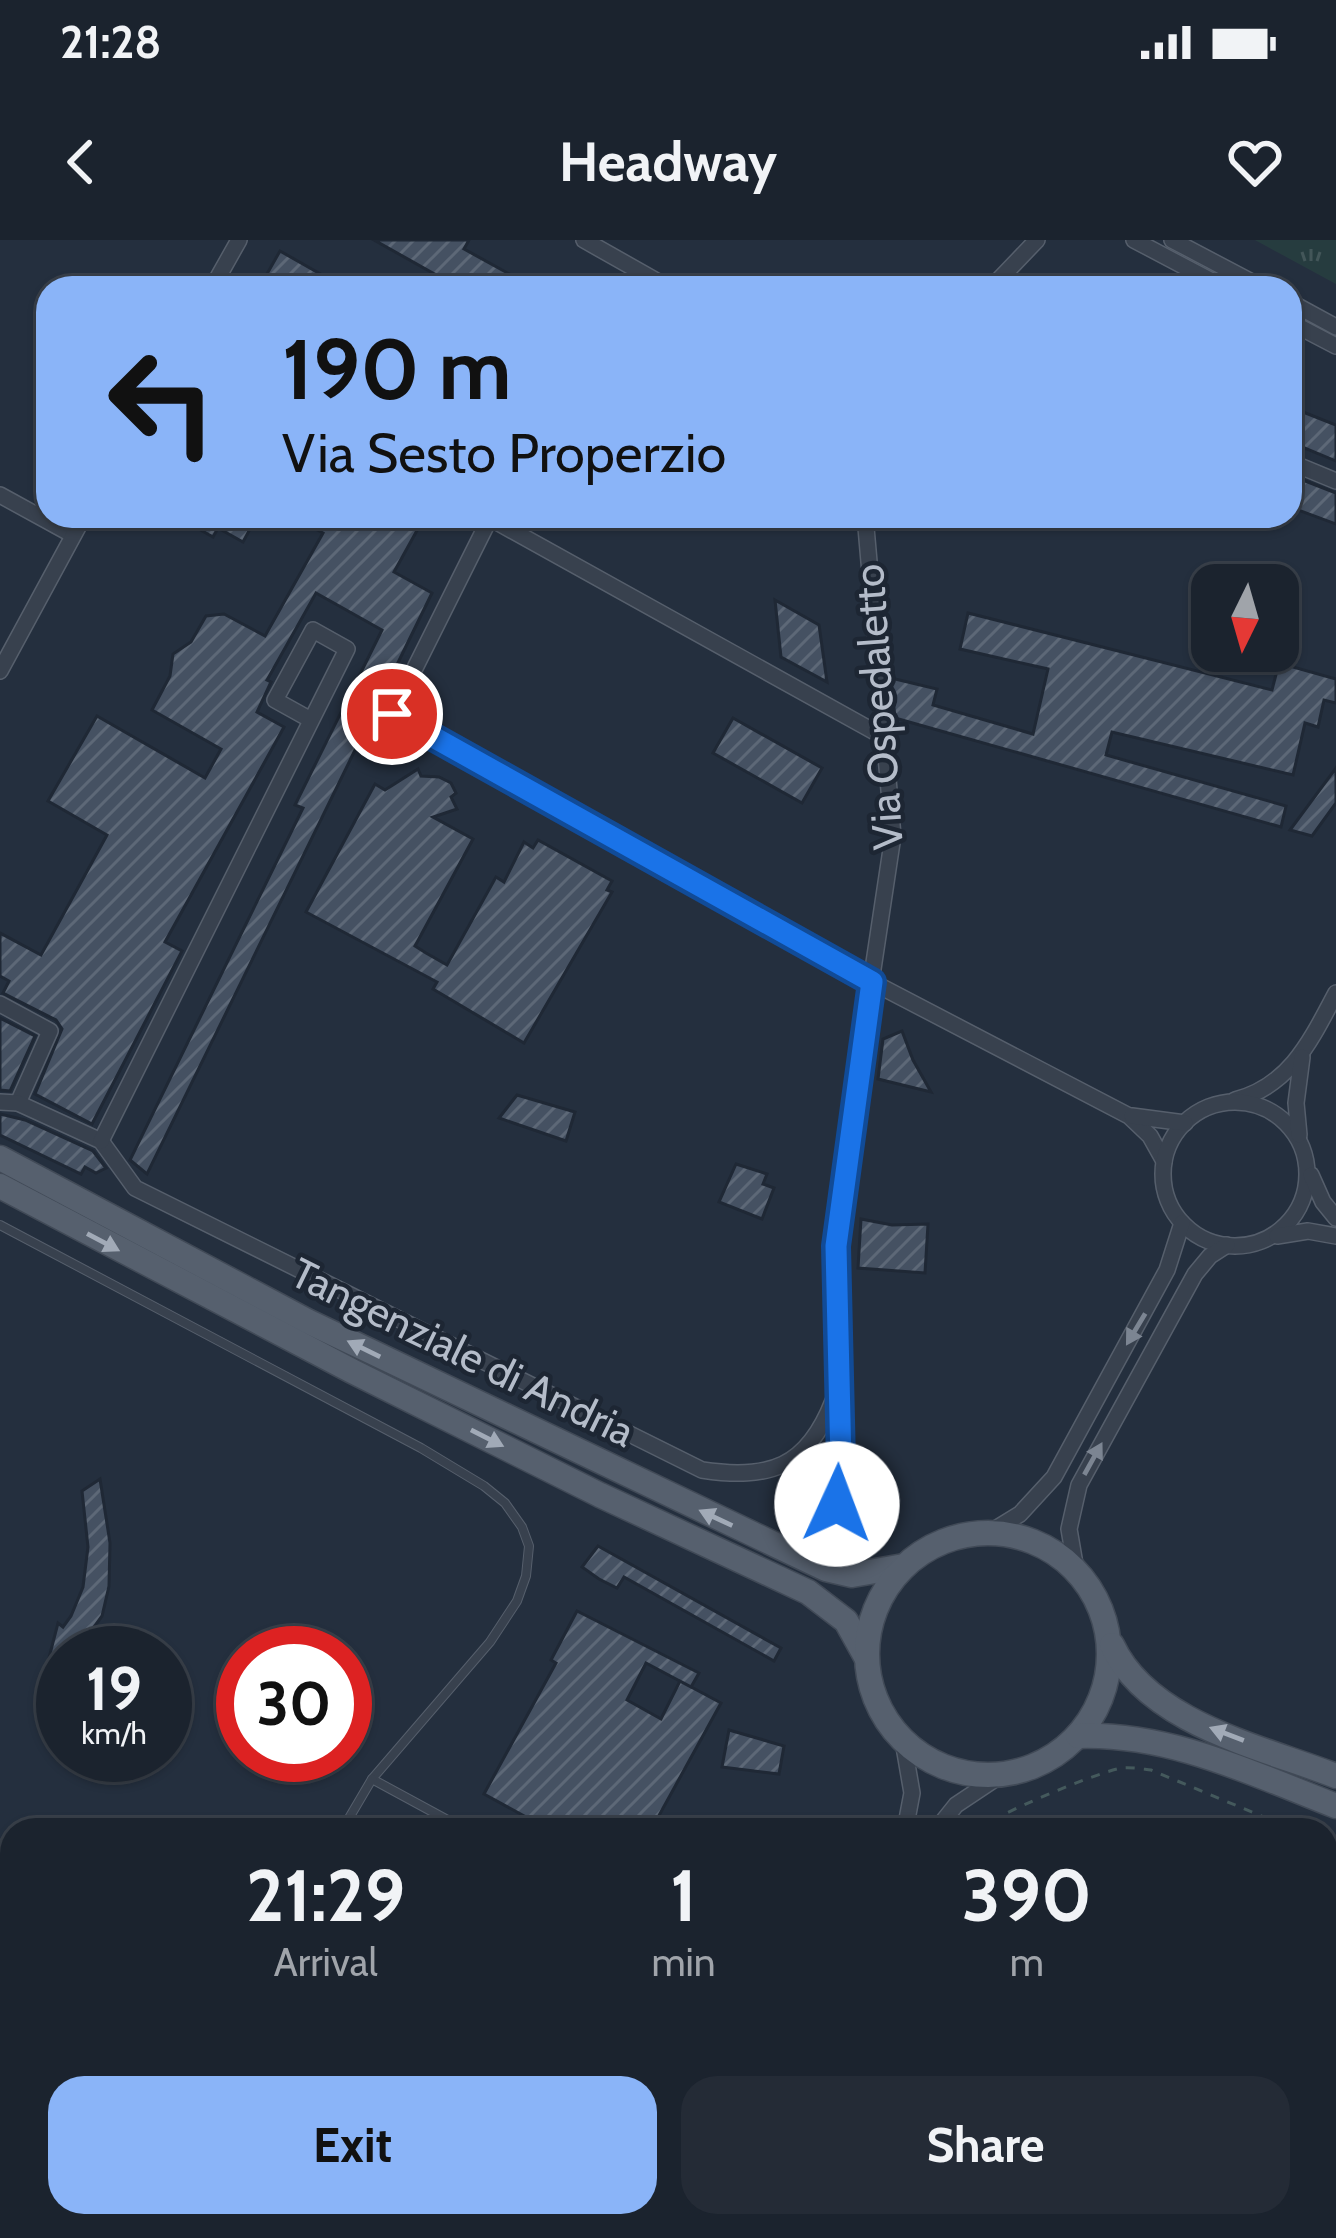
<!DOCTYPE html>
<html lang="en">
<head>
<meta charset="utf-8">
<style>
	:root { --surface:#1b232e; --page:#242b36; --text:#f1f3f6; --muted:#a0a4aa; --line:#39404a; --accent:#8ab4f8 }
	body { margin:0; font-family:Cabin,sans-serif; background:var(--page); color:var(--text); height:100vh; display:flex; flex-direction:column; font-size:45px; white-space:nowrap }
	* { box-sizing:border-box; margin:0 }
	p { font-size:39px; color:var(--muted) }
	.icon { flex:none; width:66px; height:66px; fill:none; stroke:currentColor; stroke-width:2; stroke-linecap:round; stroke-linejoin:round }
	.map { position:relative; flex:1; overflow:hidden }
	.drawer { position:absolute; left:0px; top:1578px; width:1338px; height:420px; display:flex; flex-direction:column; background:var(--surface); border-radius:36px 36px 0 0; box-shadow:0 3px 9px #0004,0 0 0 3px var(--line) }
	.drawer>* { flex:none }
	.hud { position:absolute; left:36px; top:36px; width:1266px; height:252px; border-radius:36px; box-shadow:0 3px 9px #0004,0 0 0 3px var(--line); background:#8ab4f8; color:#111; overflow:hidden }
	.needle { width:78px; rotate:185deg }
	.tools { position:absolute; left:1191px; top:324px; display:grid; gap:24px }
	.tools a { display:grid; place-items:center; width:108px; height:108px; border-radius:24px; background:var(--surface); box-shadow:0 3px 9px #0004,0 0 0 3px var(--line); font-size:60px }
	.speed { position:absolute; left:36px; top:1386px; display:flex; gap:24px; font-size:60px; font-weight:700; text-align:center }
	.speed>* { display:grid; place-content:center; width:156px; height:156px; border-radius:50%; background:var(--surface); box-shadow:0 3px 9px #0004,0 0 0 3px var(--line); line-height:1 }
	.speed small { font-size:30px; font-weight:400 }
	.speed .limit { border:18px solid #d22; background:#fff; color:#111 }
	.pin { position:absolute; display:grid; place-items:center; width:102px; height:102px; color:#fff; margin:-51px; border:6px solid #fff; border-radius:50%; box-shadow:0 3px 12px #0007 }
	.me { position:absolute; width:132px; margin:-66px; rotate:2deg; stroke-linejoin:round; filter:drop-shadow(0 0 9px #0008) }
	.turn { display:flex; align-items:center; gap:42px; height:252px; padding:0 48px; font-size:54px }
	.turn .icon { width:156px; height:156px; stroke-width:2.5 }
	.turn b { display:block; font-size:84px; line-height:102px }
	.eta { display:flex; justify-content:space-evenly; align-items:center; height:204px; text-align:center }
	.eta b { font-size:72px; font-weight:800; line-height:84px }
	.primary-button { display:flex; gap:24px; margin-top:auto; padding:24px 48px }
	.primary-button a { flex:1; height:138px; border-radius:36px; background:var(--accent); color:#111; font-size:48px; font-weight:800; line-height:138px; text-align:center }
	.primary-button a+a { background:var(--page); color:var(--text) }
	.status { display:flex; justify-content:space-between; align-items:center; height:84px; padding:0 60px; background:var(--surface); direction:ltr }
	.status svg { height:33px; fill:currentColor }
	header { display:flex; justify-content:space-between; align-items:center; height:156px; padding:0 48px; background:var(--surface); font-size:54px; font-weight:800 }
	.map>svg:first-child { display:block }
</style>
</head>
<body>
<div class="status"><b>21:28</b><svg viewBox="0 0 49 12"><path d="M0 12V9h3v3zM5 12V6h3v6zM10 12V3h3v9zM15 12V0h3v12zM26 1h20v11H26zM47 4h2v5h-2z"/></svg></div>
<header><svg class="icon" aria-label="back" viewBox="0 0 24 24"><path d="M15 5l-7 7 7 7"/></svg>Headway<svg class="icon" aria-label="heart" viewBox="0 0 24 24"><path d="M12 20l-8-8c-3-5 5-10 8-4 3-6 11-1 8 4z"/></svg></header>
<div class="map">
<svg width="1336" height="1998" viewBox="0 0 1336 1998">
	<defs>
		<pattern id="grass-tufts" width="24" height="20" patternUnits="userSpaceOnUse" patternTransform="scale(3)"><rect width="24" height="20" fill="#263c3f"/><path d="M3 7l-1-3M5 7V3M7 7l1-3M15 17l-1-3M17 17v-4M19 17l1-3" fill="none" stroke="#435659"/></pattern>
		<pattern id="building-hatch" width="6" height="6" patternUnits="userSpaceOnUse" patternTransform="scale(3)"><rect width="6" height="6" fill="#455162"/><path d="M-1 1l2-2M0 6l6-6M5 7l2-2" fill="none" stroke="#5d6877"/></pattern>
	</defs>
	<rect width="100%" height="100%" fill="#242f3e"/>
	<path fill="url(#grass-tufts)" d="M1255 0H1336V44Z"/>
	<g fill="url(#building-hatch)" stroke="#1f2835" stroke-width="3">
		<path d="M374 0H469L464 9 513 36 506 48H443L447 41Z"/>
		<path d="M280 11 345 48H259Z"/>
		<path d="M1298 170 1336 185V221L1290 202Z"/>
		<path d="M1290 235 1336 253V284L1290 267Z"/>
		<path d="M176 276H257L243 302 218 288 213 297Z"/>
		<path d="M293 276H425L394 332 432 353 367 486 374 489 366 505 359 502 147 934 130 920 303 568 295 565 382 390 316 353 267 440 271 442 257 472 284 487 165 702 182 711 92 884 35 854 62 789 56 780 3 753 9 741 0 736V693L41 715 107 595 48 561 97 476 205 538 221 509 152 470 170 436 173 414 191 402 206 376 224 374 265 396 323 293Z"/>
		<path d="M775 360 819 385 827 442 781 417Z"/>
		<path d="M968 373 1272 450 1279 423 1336 439V463L1324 460 1318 487 1305 483 1293 535 1112 492 1106 515 1286 566 1281 587 895 478 891 438 937 449 933 465 1033 494 1048 429 960 409Z"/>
		<path d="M733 478 822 528 802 563 713 513Z"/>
		<path d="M1336 528V563L1312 596 1290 590Z"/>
		<path d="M418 529 421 536 439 537 451 543 456 553 451 557 457 569 433 577 473 599 415 706 426 713 447 725 496 637 504 642 524 602 533 608 538 600 612 641 607 650 612 652 524 803 433 749 437 742 306 672 375 544 385 550Z"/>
		<path d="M0 778 35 796 10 851 0 850Z"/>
		<path d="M902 791 913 820 931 852 878 839 883 799Z"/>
		<path d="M517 855 575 872 566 901 499 878Z"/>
		<path d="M0 874 25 880 93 911 106 928 96 933 85 927 81 934 0 895Z"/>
		<path d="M736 924 767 934 763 944 774 948 762 979 719 962Z"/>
		<path d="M861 979 892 985 928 984 925 1033 858 1028Z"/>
		<path d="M100 1239 110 1303 109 1346 102 1376 84 1401 81 1413H63V1438L44 1437 58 1383 63 1387 71 1376 83 1347 88 1307 82 1251Z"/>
		<path d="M598 1306 781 1408 774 1421 624 1337 617 1348 599 1339 582 1327Z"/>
		<path d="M577 1371 699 1433 691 1447 646 1423 627 1460 661 1479 680 1441 721 1463 651 1590H550L484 1554 556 1423 551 1420Z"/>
		<path d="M729 1490 784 1506 779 1534 722 1527Z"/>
	</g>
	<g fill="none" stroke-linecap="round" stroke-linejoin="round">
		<defs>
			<g id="lane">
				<path d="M0 985 421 1208 484 1246 505 1263 522 1287 529 1306 526 1336 517 1361 490 1402 372 1539 466 1590"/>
				<path d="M342 1590 372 1539"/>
				<path d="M87 1998 94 1986"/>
				<path d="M674 1998 678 1986"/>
			</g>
			<g id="street">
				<path d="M584 0 669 48"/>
				<path d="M1134 0 1225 48"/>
				<path d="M1172 0 1263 48"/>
				<path d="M212 48 239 0"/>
				<path d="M991 48 1037 0"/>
				<path d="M1290 62 1336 87"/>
				<path d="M1290 82 1336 106"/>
				<path d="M1290 222 1336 241"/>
				<path d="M0 255 73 295"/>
				<path d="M486 276 882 496"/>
				<path d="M490 278 392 474 872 742 1129 876 1150 896 1164 921"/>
				<path d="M0 431 84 276"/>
				<path d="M0 764 50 791 18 863"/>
				<path d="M1235 860C1290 846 1311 800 1336 753"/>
				<path d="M0 862 18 863 101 901 135 948 702 1230C769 1240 807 1228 833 1161"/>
				<circle cx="1235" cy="934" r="72"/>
				<path d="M1132 876 1185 883"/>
				<path d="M1299 895 1296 863 1302 817"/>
				<path d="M101 901 347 409 313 390 275 460 311 480"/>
				<path d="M1311 935 1323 962 1336 978"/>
				<path d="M1277 996 1308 991 1336 996"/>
				<path d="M811 1291 837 1265 841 1223 835 1006 847 902 893 596 865 276"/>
				<path d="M989 1293 1020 1274 1054 1237 1167 1030 1182 983"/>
				<path d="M1076 1330 1069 1289 1079 1245 1195 1034 1210 1016 1227 1005"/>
				<path d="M903 1501 912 1553 905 1590"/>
				<path d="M936 1590 956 1565 1001 1535"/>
				<path d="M846 1986V1998"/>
				<path d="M821 1998 823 1986"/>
			</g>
			<g id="primary">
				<path d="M0 918 307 1081 826 1329 852 1335 904 1326"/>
				<path d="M0 946 352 1131 600 1255 808 1352 846 1381 866 1417"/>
				<circle cx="988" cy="1414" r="121"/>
				<path d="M1112 1405C1148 1483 1261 1507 1336 1536"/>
				<path d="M1078 1496C1170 1493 1251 1533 1336 1566"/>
			</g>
		</defs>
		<use href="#lane" stroke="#565f6c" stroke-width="10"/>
		<use href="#street" stroke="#565f6c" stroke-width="18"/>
		<use href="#primary" stroke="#414a57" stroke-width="27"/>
		<g stroke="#44595c" stroke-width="3" stroke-dasharray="9 9" stroke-linecap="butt">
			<path d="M977 1590C992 1576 1100 1531 1122 1528 1131 1527 1142 1529 1151 1530L1295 1590"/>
			<path d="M1326 1603 1336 1607"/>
			<path d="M872 1986 874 1998"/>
			<path d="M900 1986 926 1998"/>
		</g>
		<use href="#lane" stroke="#38414e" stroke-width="8"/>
		<use href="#street" stroke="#38414e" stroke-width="15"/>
		<use href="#primary" stroke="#56606e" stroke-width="24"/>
	</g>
	<defs><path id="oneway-solid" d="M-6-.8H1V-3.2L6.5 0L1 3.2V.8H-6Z" transform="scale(3)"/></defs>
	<g fill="#a1aab7">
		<use href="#oneway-solid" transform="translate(103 1002) rotate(28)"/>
		<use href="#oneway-solid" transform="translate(364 1109) rotate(-154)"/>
		<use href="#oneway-solid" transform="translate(487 1198) rotate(27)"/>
		<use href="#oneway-solid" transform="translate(716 1278) rotate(-155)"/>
		<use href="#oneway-solid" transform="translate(1227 1494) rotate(-159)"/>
	</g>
	<g fill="#7c8592">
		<use href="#oneway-solid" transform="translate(1136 1089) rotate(121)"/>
		<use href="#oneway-solid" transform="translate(1093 1219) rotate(-61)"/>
	</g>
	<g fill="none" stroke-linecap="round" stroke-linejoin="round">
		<defs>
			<path id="route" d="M392 474 872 742 836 1006 841 1223 837 1264"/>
		</defs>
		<use href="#route" stroke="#114b97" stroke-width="30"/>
		<use href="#route" stroke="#1a73e8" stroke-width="21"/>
	</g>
	<g text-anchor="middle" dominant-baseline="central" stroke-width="9" stroke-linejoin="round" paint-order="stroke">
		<g font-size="42" fill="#b4bcc9" stroke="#1d2633">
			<text transform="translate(878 467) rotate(-94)">Via Ospedaletto</text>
			<text transform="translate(463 1112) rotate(26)">Tangenziale di Andria</text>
		</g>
	</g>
</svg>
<div class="tools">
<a><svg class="needle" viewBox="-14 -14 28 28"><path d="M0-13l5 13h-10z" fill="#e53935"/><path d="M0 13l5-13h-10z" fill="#a0a4aa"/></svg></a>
</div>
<div class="speed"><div>19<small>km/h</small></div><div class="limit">30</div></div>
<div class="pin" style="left:392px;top:474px;background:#d93025"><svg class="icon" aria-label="arrive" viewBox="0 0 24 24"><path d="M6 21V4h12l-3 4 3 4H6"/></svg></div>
<svg class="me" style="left:837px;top:1264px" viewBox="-20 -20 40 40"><circle r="19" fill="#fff"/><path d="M0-13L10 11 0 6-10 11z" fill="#1a73e8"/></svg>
<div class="hud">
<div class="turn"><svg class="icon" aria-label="left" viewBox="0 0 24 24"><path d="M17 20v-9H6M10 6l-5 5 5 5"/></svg><div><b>190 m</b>Via Sesto Properzio</div></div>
</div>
<section class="drawer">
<div class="eta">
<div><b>21:29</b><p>Arrival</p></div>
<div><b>1</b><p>min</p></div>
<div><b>390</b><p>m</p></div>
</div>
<div class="primary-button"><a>Exit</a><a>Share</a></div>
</section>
</div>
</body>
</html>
